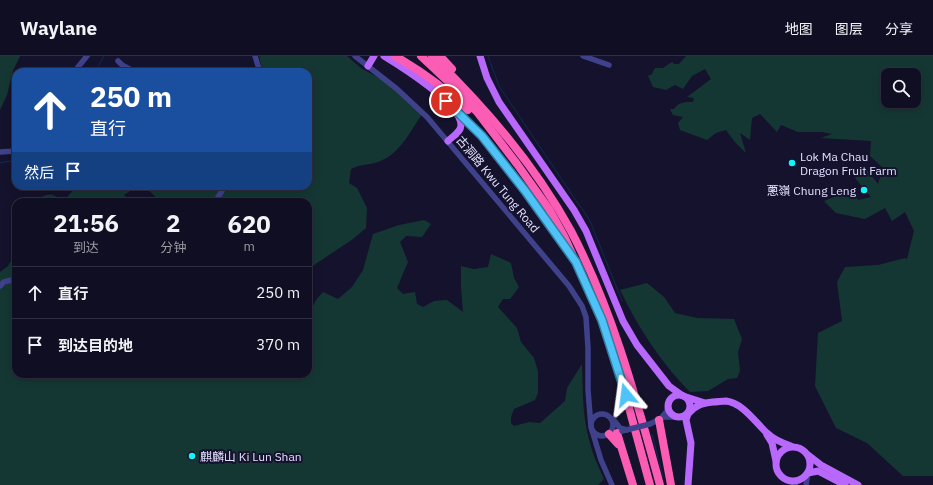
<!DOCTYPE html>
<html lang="zh">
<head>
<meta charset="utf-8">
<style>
	:root { --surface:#100e22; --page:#19172a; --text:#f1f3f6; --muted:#9c9ca5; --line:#302e40 }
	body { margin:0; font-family:"IBM Plex Sans","Noto Sans SC",sans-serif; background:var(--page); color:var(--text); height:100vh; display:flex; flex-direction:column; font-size:15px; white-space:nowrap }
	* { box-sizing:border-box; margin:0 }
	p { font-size:13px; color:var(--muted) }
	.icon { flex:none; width:22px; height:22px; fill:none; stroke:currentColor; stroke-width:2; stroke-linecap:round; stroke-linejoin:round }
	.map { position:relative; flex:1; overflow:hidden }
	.drawer { position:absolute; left:12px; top:142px; width:300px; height:180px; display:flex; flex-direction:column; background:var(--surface); border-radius:12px; box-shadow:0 2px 10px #0003,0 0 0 1px var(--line) }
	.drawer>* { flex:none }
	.banner { position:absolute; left:12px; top:12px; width:300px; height:122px; border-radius:12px; box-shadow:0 2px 10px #0003,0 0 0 1px var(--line); background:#1a4fa0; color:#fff; overflow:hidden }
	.fabs { position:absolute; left:881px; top:12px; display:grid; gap:8px }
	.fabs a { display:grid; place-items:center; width:40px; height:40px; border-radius:8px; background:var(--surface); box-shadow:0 2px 10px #0003,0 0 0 1px var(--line); font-size:20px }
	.pin { position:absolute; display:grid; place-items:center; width:34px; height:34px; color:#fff; margin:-17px; border:2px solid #fff; border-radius:50%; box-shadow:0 1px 4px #0007 }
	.me { position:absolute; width:44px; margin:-22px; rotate:344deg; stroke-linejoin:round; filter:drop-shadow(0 0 3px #0008) }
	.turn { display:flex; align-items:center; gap:14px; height:84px; padding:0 12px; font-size:18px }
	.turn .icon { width:52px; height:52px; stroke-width:2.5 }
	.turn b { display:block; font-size:28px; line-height:34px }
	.then { display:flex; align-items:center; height:38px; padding:0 12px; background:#0003; gap:8px; font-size:15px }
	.eta { display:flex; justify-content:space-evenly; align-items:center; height:68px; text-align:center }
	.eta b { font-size:24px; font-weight:800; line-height:28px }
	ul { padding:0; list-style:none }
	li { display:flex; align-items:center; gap:12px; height:52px; padding:0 12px; border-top:1px solid var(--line) }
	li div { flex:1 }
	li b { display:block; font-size:15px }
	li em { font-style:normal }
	header { display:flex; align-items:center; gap:24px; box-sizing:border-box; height:56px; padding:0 20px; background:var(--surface); border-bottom:1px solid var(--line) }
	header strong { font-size:19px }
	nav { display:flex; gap:22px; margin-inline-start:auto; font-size:14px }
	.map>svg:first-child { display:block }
</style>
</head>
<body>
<header>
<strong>Waylane</strong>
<nav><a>地图</a><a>图层</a><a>分享</a></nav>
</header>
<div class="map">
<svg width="933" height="429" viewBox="0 0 933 429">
	<rect width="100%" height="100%" fill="#15122d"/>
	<g fill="#153733" fill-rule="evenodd">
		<path d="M0 0H20L13 15 7 39 0 54Z"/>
		<path d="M259 0H347L361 12 377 21 408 43 422 58C410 76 400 98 378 106 369 109 360 108 351 113L349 127 357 132 367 152 366 172 353 183 311 211 308 218V146H161L144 130H308V16H263Z"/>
		<path d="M686 0H933V420H903L867 387 836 372 815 330 818 277 842 265 837 226 845 211 878 209 905 202 907 203 914 175 905 156 892 165 885 152 865 163 836 157 824 145 854 133 858 144 871 141 855 122 866 113 878 128 883 112 870 100 871 85 821 82 832 78 822 76H798L781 69 777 76 760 58 752 62 750 84 740 77 746 97 734 85 726 74 716 77 707 84 680 74 678 67 683 61 673 59 670 53H674C678 46 685 46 693 46L694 42 687 41 711 23 705 13 692 20 683 33 675 29 666 34 653 31 648 20 652 18 655 12H663L672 6 674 8H679ZM888 19H914V45H888Z"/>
		<path d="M73 130H138L124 139 129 144 134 142 136 146H32C38 143 47 137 53 139 58 141 60 144 65 144L73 134Z"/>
		<path d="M424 164 431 168 422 181 406 180 400 186 408 206 397 232 403 238 415 236 417 248 423 251 434 245 447 244 463 256 461 231V210L474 213 488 211 491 198 511 207 514 222 519 231 510 243H503L498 251 517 272 521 286 534 302 538 315V337L535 344 514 353 511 361V367L514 370 529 366 540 367 565 345 567 332 582 308C583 333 582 358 589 383 592 397 598 410 604 423L598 429H0V232L11 226H16V318H308V258H309L316 244 323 236 338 243 352 231 363 214 373 178 399 169Z"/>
		<path d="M16 196V220L0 227V216L8 210Z"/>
		<path d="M647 227 664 241 675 257 697 262 734 263 742 283 738 296 740 315 737 322 728 323 708 335 690 336C661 307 638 271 620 234Z"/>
	</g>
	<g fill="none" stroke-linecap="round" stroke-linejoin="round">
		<g stroke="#0f2c4f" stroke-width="1">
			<path d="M488 0 499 30 577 146 583 154 590 165 622 245"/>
			<path d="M95 16 104 0"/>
			<path d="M0 107 16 104"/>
			<path d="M652 378 663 421"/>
		</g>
		<g stroke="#3f428a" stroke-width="5.5">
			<path d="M255 0 260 16"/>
			<path d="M355 0 397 33 427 61 569 230 582 250 586 261 588 292V334L591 371 601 404 612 429"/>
			<path d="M583 0 609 9"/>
			<path d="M118 5 122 9 135 16"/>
			<path d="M74 16 87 0"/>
			<path d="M0 96 16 95"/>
			<path d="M215 146 225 130"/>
			<path d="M0 230 4 226 16 223"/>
			<circle cx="602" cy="369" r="11"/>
			<path d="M661 362 667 355 668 349"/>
			<path d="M613 363 620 372 627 374"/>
			<path d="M650 368 664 361H675"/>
			<path d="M791 425 795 429"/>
			<path d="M806 429 808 417"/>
		</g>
		<g stroke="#b968fc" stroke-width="7">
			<path d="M384 0C402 11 461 48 461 69 461 76 453 80 448 85"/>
			<path d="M480 0 487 22 499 46 574 154 586 175 623 265 637 289 669 330 683 340 705 347"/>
			<path d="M368 10 374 0"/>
			<circle cx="679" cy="350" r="11"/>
			<path d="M689 357C696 349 703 347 713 346 717 346 722 345 726 345 743 347 755 366 767 377 773 383 782 387 791 390"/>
			<path d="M688 358 686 364 691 387 688 429"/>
			<path d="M767 379 772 387 776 405"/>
			<circle cx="793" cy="408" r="17"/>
			<path d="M808 399 821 409 858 429"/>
			<path d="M808 417 818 415 845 429"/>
		</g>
		<g stroke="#fb5db5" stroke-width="8">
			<path d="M395 0C423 16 445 32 468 54"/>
			<path d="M421 0 455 32 478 57 517 108 549 153 564 180 602 264 622 326 650 429"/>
			<path d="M432 0C484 50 536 111 571 175 613 255 636 342 660 429"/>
			<path d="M440 0 452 13"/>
			<path d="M453 52 482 80 526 136 568 194"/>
			<path d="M659 364 671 429"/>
			<path d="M617 377 633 429"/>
			<path d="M609 378 618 388"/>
		</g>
		<path stroke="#3f428a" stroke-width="5.5" d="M622 375 650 368"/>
	</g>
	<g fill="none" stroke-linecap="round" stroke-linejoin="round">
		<defs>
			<path id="route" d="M446 45 482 80 526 136 576 206 602 264 626 339"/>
		</defs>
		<use href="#route" stroke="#337fa1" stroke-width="10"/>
		<use href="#route" stroke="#4fc3f7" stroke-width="7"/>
	</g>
	<g fill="#0ff5fa" stroke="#15122d" stroke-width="1.5">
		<circle cx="792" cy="107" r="4"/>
		<circle cx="864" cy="134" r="4"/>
		<circle cx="192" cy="400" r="4"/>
	</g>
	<g text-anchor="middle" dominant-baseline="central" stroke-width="4" stroke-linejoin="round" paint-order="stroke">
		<g font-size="12" fill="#e0dffe" stroke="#15122d" text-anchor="start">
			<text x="800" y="100">Lok Ma Chau<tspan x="800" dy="14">Dragon Fruit Farm</tspan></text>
			<text x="856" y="134" text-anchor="end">蔥嶺 Chung Leng</text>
			<text x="200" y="400">麒麟山 Ki Lun Shan</text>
		</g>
		<g font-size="12" fill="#e0dffe" stroke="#15122d">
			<text transform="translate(498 128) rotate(50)">古洞路 Kwu Tung Road</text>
		</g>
	</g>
</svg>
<div class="fabs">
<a><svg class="icon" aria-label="search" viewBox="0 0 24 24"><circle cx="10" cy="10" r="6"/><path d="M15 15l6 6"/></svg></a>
</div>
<div class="pin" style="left:446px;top:45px;background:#d93025"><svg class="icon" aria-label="arrive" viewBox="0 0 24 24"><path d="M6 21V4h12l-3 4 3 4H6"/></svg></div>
<svg class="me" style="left:626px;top:339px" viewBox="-20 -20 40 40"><path d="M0-17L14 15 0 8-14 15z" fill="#4fc3f7" stroke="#fff" stroke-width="4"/></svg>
<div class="banner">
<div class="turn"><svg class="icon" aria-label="ahead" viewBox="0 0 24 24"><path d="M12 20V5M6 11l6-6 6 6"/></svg><div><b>250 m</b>直行</div></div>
<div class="then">然后<svg class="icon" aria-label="arrive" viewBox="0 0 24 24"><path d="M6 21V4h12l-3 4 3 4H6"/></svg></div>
</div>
<section class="drawer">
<div class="eta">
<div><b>21:56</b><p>到达</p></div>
<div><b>2</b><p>分钟</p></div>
<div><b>620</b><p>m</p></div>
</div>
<ul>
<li><svg class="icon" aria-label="ahead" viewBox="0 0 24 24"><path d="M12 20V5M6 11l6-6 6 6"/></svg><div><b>直行</b></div><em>250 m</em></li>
<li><svg class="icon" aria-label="arrive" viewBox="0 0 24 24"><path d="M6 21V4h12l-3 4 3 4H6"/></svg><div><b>到达目的地</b></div><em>370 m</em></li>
</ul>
</section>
</div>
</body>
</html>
